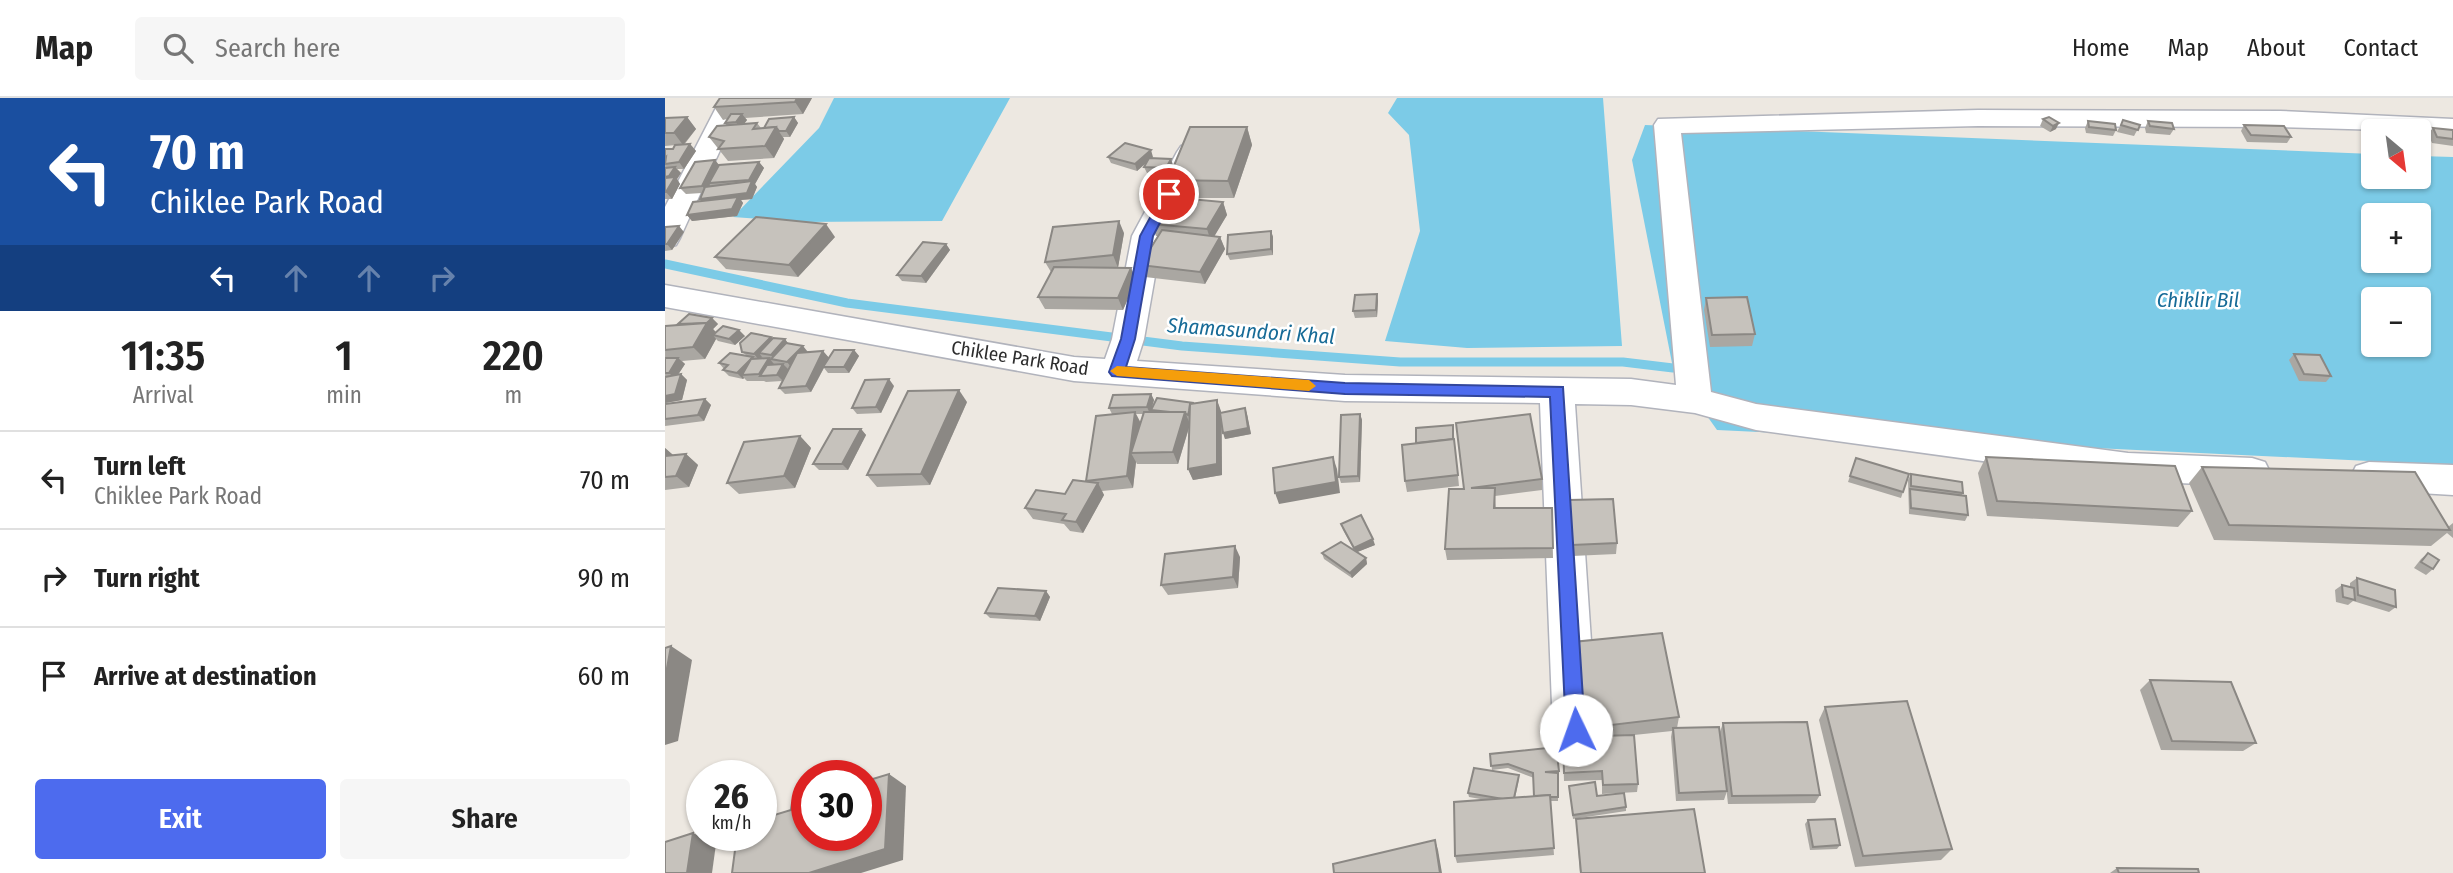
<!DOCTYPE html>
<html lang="en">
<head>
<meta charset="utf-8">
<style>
	:root { --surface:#fff; --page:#f6f6f6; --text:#222; --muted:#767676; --line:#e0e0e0; --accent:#4d6bee }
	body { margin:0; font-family:"Fira Sans Condensed",sans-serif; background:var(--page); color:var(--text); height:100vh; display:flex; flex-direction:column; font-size:26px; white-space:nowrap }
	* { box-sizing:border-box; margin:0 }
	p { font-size:23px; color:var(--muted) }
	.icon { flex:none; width:38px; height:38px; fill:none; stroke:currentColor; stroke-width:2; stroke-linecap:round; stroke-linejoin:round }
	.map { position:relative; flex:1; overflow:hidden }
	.details { display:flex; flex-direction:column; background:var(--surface); width:665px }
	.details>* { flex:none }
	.top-card { background:#1a4fa0; color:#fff; overflow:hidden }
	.needle { width:46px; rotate:151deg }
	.fabs { position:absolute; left:1696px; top:21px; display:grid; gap:14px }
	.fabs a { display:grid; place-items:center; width:70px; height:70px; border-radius:7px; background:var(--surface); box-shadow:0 2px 5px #0004; font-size:35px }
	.speed { position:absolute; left:21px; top:662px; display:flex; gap:14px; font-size:35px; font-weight:700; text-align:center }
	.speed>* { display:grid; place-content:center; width:91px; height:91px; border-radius:50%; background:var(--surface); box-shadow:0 2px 5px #0004; line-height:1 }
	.speed small { font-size:18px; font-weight:400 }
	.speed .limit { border:10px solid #d22; background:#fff; color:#111 }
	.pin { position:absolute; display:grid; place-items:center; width:60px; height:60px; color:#fff; margin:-30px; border:4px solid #fff; border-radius:50%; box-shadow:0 2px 7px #0007 }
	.me { position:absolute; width:77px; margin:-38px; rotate:357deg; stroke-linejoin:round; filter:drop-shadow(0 0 5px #0008) }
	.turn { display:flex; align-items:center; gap:24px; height:147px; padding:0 35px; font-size:32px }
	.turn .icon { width:91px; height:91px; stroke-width:2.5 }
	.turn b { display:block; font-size:49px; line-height:60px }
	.lanes { display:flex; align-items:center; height:66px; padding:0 35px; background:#0003; justify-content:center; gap:35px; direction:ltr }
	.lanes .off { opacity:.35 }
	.eta { display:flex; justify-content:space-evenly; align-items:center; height:119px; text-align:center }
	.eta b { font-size:42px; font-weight:600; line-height:49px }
	.cta { display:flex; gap:14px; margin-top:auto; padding:14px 35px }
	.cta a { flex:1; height:80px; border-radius:7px; background:var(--accent); color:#fff; font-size:28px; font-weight:600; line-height:80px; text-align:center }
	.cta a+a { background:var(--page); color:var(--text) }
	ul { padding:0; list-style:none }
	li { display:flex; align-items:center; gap:21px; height:98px; padding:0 35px; border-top:2px solid var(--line) }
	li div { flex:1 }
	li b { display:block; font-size:26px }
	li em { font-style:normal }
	header { display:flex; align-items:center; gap:42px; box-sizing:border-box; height:98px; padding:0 35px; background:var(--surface); border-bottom:2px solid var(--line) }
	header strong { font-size:33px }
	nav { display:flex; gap:38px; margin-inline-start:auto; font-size:24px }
	.search { width:490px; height:63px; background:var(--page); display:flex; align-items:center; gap:18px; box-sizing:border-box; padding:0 24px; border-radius:7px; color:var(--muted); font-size:26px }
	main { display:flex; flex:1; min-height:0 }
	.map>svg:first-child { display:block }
</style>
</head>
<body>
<header>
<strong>Map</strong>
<div class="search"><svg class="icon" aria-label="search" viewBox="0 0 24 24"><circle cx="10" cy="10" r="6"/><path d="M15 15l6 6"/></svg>Search here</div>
<nav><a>Home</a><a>Map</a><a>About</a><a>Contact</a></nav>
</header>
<main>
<section class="details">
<div class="top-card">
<div class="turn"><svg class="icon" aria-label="left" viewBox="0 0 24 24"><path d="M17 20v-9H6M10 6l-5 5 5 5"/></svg><div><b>70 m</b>Chiklee Park Road</div></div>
<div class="lanes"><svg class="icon" aria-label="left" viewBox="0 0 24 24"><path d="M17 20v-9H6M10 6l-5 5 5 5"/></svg><svg class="icon off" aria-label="ahead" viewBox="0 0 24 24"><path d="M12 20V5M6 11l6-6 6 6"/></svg><svg class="icon off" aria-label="ahead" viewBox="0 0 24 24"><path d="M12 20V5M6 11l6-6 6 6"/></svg><svg class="icon off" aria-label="right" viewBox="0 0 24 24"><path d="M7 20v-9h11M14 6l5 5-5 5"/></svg></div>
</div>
<div class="eta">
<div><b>11:35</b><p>Arrival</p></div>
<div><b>1</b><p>min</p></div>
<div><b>220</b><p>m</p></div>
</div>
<ul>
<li><svg class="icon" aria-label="left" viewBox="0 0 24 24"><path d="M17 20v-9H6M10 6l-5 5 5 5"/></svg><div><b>Turn left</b><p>Chiklee Park Road</p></div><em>70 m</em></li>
<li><svg class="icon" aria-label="right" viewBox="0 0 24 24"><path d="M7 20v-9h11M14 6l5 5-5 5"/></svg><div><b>Turn right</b></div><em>90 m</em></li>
<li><svg class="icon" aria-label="arrive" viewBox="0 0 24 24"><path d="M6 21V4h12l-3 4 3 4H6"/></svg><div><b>Arrive at destination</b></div><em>60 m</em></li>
</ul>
<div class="cta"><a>Exit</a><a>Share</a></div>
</section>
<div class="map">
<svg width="1788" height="775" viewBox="0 0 1788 775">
	<rect width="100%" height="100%" fill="#ede8e1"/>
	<g fill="#7ccbe7" fill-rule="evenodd">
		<path d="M169 0H345L277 123 137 124 68 119 154 30Z"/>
		<path d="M732 0H938L957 248 802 250 720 243 755 133 744 37 723 15Z"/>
		<path d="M980 27 1708 56V79H1754V58L1788 59V367L1052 332 1008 270 967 62ZM1708 117H1754V163H1708ZM1708 201H1754V247H1708Z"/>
	</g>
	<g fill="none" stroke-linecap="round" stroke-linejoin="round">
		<path stroke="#7ccbe7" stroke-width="9" d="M0 166 182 205 517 248 735 264H958L1008 270"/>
		<defs>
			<g id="minor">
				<path d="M56 0H82L57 48 15 140 11 147 0 150V109Z"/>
				<path d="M1313 12 1615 13 1788 21V37L1754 35V33L1615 29 1313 28 1016 35 1046 294 1091 306 1463 355 1587 360 1600 364 1605 374 1600 384 1587 388 1463 383 1091 332 1030 315 966 307 910 306 932 632 925 647 910 653 895 647 888 632 875 305 680 303 409 283 0 209V187L409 259 440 261 447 241 467 138 512 54 516 48 526 46 536 48 540 54 497 138 479 241 472 263 680 277 966 281 1011 287 989 27 993 21Z"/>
				<path d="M1704 364 1788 367V397L1704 392 1691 388 1686 378 1691 368Z"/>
			</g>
		</defs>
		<use href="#minor" stroke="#b1b3bc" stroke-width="3"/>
		<use href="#minor" fill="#fff" fill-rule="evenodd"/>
	</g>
	<g fill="#aaa7a2" fill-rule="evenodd">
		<path d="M55 0H147L138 16 80 20 82 22 79 26 92 25 96 30 129 19 133 25 125 39H118L119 41 109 60 63 63 44 39 61 27 60 25 62 21 58 22 49 9Z"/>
		<path d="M22 19 31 31 19 47 25 46 31 53 19 71H12L16 75 12 81 15 86 7 101H0V51H8L11 47 0 48V20Z"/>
		<path d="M1384 19 1391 31 1385 34 1375 28 1378 21Z"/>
		<path d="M1458 22 1475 27 1469 38 1452 34Z"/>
		<path d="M1423 23 1451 32 1448 38 1421 35 1420 30Z"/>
		<path d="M1483 23 1509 31 1505 37 1481 35 1480 30Z"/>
		<path d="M1579 27 1626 39 1622 45 1582 44 1576 33Z"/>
		<path d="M582 29 587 47 569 100H511L558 104 562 117 549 138 555 139 560 151 540 186 480 179 475 167 493 138H491L486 126 509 99 503 82Z"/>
		<path d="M1768 30 1788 32V48L1767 45 1763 36Z"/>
		<path d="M443 59H488L487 60 508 67 503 76 482 75 479 69 482 64 472 73 446 65Z"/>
		<path d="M94 64 99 70 90 86 92 89 87 101 76 102 78 105 72 118 27 123 22 117 37 103 35 101 37 95 21 96 15 90 54 67Z"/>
		<path d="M0 129 19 134 7 152 0 153Z"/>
		<path d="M606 133 608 139V157L565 162 562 156Z"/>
		<path d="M459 135 453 169 466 170 471 182 458 212 380 211 373 199 386 174 380 164Z"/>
		<path d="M170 139 133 179 61 171 50 159Z"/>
		<path d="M281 146 285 152 261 185 237 183 232 177Z"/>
		<path d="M1041 200 1090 236 1087 248 1045 249 1039 212Z"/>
		<path d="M713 202 712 219 690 220 688 213Z"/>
		<path d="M47 220 53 226 48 231 51 234 80 238 70 247 53 243 51 241 40 261 17 263 20 266 13 277 16 276 22 282 17 302 0 305V228L13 227Z"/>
		<path d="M106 239 107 240 120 241 123 246 143 254 158 253 164 260 161 264 189 252 194 258 184 275H163L159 270 146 294 120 296 114 290 117 283 101 284 99 283H82L79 280 78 281 64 278 58 272 59 271 54 265 81 257 77 254Z"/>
		<path d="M1629 256 1666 278 1661 284 1634 283 1624 262Z"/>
		<path d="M229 288 216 315 192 316 187 310Z"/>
		<path d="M486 296 489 302 487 309 529 305 552 302 556 315 580 310 582 316 586 336 560 341 557 325V377L528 382 523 371 524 330 513 366H472L471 364 468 390 437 393 439 397 418 435 405 433 399 426 368 421 360 410 400 396 421 384 454 316H447L444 310ZM471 316H479L476 325Z"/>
		<path d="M40 301 46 307 39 323 0 328V306Z"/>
		<path d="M302 304 265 387 212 389 202 377Z"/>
		<path d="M695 316 697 322 695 384 676 385 674 379Z"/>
		<path d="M788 327 794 388 742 394 740 383 751 345Z"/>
		<path d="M196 331 201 337 183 372H154L148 366Z"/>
		<path d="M135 338 146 350 130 390 74 396 62 385Z"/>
		<path d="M0 350 8 357 21 356 33 367 24 389 0 392Z"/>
		<path d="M1321 359 1527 413 1513 429 1322 418 1313 375Z"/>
		<path d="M1191 360 1238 394 1236 400 1183 384Z"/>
		<path d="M1537 369 1783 429 1788 425V440L1782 435 1766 448 1549 442 1524 385Z"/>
		<path d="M1246 376 1298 395 1297 397 1303 417 1300 423 1244 416 1243 382Z"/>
		<path d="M877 381V392L830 398 831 410H887L888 460 782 462 780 451 799 391Z"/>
		<path d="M904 402 952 445 951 456 907 458Z"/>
		<path d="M676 426 710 447 692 454 701 460 702 466 687 480 659 461 657 455 689 452 678 432Z"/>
		<path d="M1763 455 1768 471 1761 477 1749 470 1756 461Z"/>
		<path d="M575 459 573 490 503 497 496 487Z"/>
		<path d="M1692 480 1731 509 1724 514 1688 503 1683 507 1671 504 1670 492 1677 487 1685 489V485Z"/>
		<path d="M381 493 385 499 375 523 325 520 320 515Z"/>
		<path d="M908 544 1014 619 1012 630 1062 693 1059 702 1011 703 1006 639 1007 633 969 637 973 686 972 694 937 696V682L899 683 898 648 919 638 908 558Z"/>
		<path d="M1485 582 1591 645 1578 653 1496 652 1475 592Z"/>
		<path d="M1160 609 1287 751 1276 762 1190 769 1154 622Z"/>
		<path d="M1058 625 1155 697 1150 705 1063 706 1055 634Z"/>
		<path d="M825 656 894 673V677H893V703H885L889 757 792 765 790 758 821 702 804 699 803 695 854 681 850 700 869 698V680L843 670 827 672Z"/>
		<path d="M904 688 961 709V713L908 721Z"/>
		<path d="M911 721 1040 775H915Z"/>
		<path d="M1143 722 1175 747 1172 751 1145 752 1140 726Z"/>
		<path d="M1452 770 1534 775H1445Z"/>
	</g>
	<g fill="#8b8884">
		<path d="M132 0H147L138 16 130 4Z"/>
		<path d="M77 16 82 22 75 31 71 24Z"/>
		<path d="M22 19 31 31 18 47 9 35Z"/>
		<path d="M129 19 133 25 125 39 121 33Z"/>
		<path d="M1394 25 1391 31 1385 34 1388 28Z"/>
		<path d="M111 29 119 41 109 60 100 48Z"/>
		<path d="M582 29 587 47 569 100 563 83Z"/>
		<path d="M25 46 31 53 19 71 14 64Z"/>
		<path d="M486 52 488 59 472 73 470 66Z"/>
		<path d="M506 61 508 67 503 76 501 70Z"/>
		<path d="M50 62 55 68 44 85 45 87 42 94 37 88Z"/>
		<path d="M94 64 99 70 90 86 92 89 87 101 76 102 78 105 72 118 27 123 22 117 40 107 35 101 87 85 84 82Z"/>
		<path d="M10 69 16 75 12 81 15 86 7 101 1 94 8 83 4 78Z"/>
		<path d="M558 104 562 117 546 144 542 131Z"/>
		<path d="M454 123 459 135 453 170 448 157Z"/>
		<path d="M161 126 170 139 133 179 124 167Z"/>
		<path d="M14 128 19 134 7 152 2 146Z"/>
		<path d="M606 133 608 139V157L606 151Z"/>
		<path d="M555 139 560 151 540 186 535 174Z"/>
		<path d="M281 146 285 152 261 185 256 178Z"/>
		<path d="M466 170 471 182 458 212 453 200Z"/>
		<path d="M712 196 713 202 712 219 711 212Z"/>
		<path d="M47 220 53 226 48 231 53 237H48L51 241 40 261 28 249 36 230Z"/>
		<path d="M74 232 80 238 70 247 64 241Z"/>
		<path d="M106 239 112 245 94 255 97 259 94 262 89 256Z"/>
		<path d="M120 241 125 248 109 262 106 257Z"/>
		<path d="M138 248 143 254 127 270 122 264Z"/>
		<path d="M189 252 194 258 184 275 179 269Z"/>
		<path d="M158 253 164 260 146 294 141 288Z"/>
		<path d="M88 259 94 265 77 277 79 280 78 281 72 275Z"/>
		<path d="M13 260 20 266 10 281 4 275Z"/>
		<path d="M104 260 109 266 96 278 94 276Z"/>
		<path d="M118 266 124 272 118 283 112 277Z"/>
		<path d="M16 276 22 282 17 302 0 305V298Z"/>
		<path d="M224 281 229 288 216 315 211 309Z"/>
		<path d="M294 292 302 304 265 387 256 376Z"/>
		<path d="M486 296 489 302 485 316 482 309Z"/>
		<path d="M40 301 46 307 39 323 33 317Z"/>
		<path d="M552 302 556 313 557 377 528 382 523 371Z"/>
		<path d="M580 310 582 316 586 336 560 341 558 335Z"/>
		<path d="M470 314 476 326 466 355 471 364 468 390 462 378Z"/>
		<path d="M520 314 525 326 513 366 508 354Z"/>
		<path d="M695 316 697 322 695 384 693 378Z"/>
		<path d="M196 331 201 337 183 372 177 366Z"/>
		<path d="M135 338 146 350 130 390 119 378Z"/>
		<path d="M0 350 8 357 0 369Z"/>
		<path d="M21 356 33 367 24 389 11 378Z"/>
		<path d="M668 359 672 371 675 395 614 406 610 395Z"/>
		<path d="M433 385 439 397 418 435 411 424Z"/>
		<path d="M708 441 710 447 690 455 689 450Z"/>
		<path d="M570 448 575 459 573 490 568 479Z"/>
		<path d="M701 460 702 466 687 480 685 475Z"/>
		<path d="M381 493 385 499 375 523 370 518Z"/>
		<path d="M6 548 27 562 13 643 0 647V581Z"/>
		<path d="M224 676 241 688 238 762 196 775H144Z"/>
		<path d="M28 735 51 746 47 775H22Z"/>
		<path d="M770 742 773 752 777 775H775Z"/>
	</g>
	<g fill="#c6c2bc" stroke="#8b8884" stroke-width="2">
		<path d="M55 0H132L130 4 49 9Z"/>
		<path d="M66 16H77L71 24 60 25Z"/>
		<path d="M22 19 9 35H0V20Z"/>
		<path d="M129 19 121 33H114L111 29 99 30 104 21Z"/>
		<path d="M1384 19 1394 25 1388 28 1378 21Z"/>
		<path d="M1458 22 1475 27 1473 32 1456 27Z"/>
		<path d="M1423 23 1450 26 1451 32 1424 29Z"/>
		<path d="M1483 23 1507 25 1509 31 1485 28Z"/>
		<path d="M92 25 88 31 111 29 100 48 53 51 59 43 44 39 52 28Z"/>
		<path d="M1579 27 1619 28 1626 39 1586 37Z"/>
		<path d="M525 29H582L563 83 503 82Z"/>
		<path d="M1768 30 1788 32V41L1772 39Z"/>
		<path d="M460 45 486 52 470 66 443 59Z"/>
		<path d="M25 46 14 64 0 66 1 59 0 60V51H8L10 47Z"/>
		<path d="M484 60 506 61 501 70 479 69Z"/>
		<path d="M50 62 37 88 15 90 30 64Z"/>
		<path d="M94 64 84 82 44 85 54 67Z"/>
		<path d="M10 69 4 78 0 79V70Z"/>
		<path d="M10 79 1 94H0V80Z"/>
		<path d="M87 83 82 95 35 101 40 89Z"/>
		<path d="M73 99 67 111 22 117 28 104Z"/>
		<path d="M503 99 558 104 542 131 486 126Z"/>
		<path d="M91 119 161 126 124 167 50 159Z"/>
		<path d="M454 123 448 157 380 164 388 129Z"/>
		<path d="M14 128 2 146H0V129Z"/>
		<path d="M497 132 555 139 535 174 475 167Z"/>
		<path d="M606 133V151L562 156 563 137Z"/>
		<path d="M258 144 281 146 256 178 232 177Z"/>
		<path d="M389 169 466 170 453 200 373 199Z"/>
		<path d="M712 196 711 212 688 213 690 197Z"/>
		<path d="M1082 199 1090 236 1047 237 1041 200Z"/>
		<path d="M24 216 47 220 42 225 13 226Z"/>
		<path d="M42 225 28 249 0 252V228Z"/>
		<path d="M58 228 74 232 64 241 48 237Z"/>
		<path d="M86 235 106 239 89 256 77 254 75 245Z"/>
		<path d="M108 240 120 241 106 257 94 255Z"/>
		<path d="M121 245 138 248 122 264 106 261Z"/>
		<path d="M169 252H189L179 269H158Z"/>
		<path d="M158 253 141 288 114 290 132 255Z"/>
		<path d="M65 255 88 259 72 275 58 272 63 267 54 265Z"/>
		<path d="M1629 256 1655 257 1666 278 1639 276Z"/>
		<path d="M0 260H13L4 275H0Z"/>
		<path d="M104 260 94 276 77 277 86 261Z"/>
		<path d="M118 266 112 277 95 278 102 267Z"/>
		<path d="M16 276 10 296 0 298V279Z"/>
		<path d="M224 281 211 309 187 310 200 282Z"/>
		<path d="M294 292 256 376 202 377 243 293Z"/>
		<path d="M486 296 482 309 444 310 448 297Z"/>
		<path d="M492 300 529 305 525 306 524 313 523 317 521 316 520 314H505L486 312Z"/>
		<path d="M40 301 33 317 0 321V306Z"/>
		<path d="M552 302V366L523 371 525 306Z"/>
		<path d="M580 310 583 330 558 335 555 315Z"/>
		<path d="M470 314 462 378 421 383 431 318Z"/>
		<path d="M479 314H520L508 354 466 355Z"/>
		<path d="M695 316 693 378 674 379 676 317Z"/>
		<path d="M865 316 877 381 806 390H830L829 410H887L888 450 780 451 784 391H799L791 325Z"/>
		<path d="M788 327V341L751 345V330Z"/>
		<path d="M168 331H196L177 366H148Z"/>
		<path d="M135 338 119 378 62 385 79 344Z"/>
		<path d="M789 341 793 377 740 383 737 347Z"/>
		<path d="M21 356 11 378 0 379V358Z"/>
		<path d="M668 359 671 384 610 395 608 370Z"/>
		<path d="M1321 359 1510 368 1527 413 1332 403Z"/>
		<path d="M1191 360 1244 376 1238 394 1185 378Z"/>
		<path d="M1537 369 1750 374 1785 432 1564 427Z"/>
		<path d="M1246 376 1297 384 1298 395 1246 388Z"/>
		<path d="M408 382 433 385 411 424 397 422 401 416 360 410 371 392 400 396Z"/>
		<path d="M1245 391 1301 398 1303 417 1246 410Z"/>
		<path d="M948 401 952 445 907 447 904 402Z"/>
		<path d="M696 417 708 441 689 450 676 426Z"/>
		<path d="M676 444 701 460 685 475 657 455Z"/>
		<path d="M570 448 568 479 496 487 500 456Z"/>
		<path d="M1763 455 1774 462 1768 471 1756 464Z"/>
		<path d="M1692 480 1730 492 1731 509 1693 497Z"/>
		<path d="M1677 487 1689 490 1690 502 1678 499Z"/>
		<path d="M333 490 381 493 370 518 320 515Z"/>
		<path d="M997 535 1014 619 921 630 908 544Z"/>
		<path d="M6 548 0 581V550Z"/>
		<path d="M1485 582 1566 584 1591 645 1507 643Z"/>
		<path d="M1242 603 1287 751 1198 758 1160 609Z"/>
		<path d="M1142 624 1155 697 1067 698 1058 625Z"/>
		<path d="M1054 629 1062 693 1014 695 1008 630Z"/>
		<path d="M969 637 973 686 938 687 937 673 899 675 898 639Z"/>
		<path d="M891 649 894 673 880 674 893 675V699H885V697L869 698 868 675 843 666 826 668 825 656Z"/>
		<path d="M809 670 854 677 849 700 838 701 803 695Z"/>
		<path d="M224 676 220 751 144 775H67L72 737H96V721L126 712 127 705 142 700V737H201V683Z"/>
		<path d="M930 684 932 698 959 695 961 709 908 717 904 688Z"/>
		<path d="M885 697 889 750 790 758 789 704Z"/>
		<path d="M1029 711 1040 775H916L911 721Z"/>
		<path d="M1170 721 1175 747 1148 749 1143 722Z"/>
		<path d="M28 735 22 775H0V744Z"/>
		<path d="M770 742 775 775H669L668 766Z"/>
		<path d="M1452 770 1533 771 1534 775H1454Z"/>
	</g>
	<path fill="#4d6bee" stroke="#32469b" stroke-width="2" d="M504 92 510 96 488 138 470 241 461 269 680 285 898 289 920 632 917 638 911 641 904 638 901 632 885 299 680 296 447 278 444 274 456 241 475 138 498 96Z"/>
	<path fill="#f59e0b" d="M452 268 644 282 651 288 644 293 452 278 445 273Z"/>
	<g text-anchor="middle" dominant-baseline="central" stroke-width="5" stroke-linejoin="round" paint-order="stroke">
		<g font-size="19" fill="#2d2d2d" stroke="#fff">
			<text transform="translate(355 260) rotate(9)">Chiklee Park Road</text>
		</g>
		<g font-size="21" font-style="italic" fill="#176b97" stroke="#fff">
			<text x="1533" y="202">Chiklir Bil</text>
			<text transform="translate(586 233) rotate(4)">Shamasundori Khal</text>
		</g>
	</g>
</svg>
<div class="fabs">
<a><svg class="needle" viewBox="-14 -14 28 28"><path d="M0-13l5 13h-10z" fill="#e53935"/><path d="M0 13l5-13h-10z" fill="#767676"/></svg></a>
<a>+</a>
<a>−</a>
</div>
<div class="speed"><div>26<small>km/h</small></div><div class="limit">30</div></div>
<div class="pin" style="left:504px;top:96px;background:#d93025"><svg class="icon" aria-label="arrive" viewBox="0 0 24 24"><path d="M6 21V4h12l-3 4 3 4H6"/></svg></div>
<svg class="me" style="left:911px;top:632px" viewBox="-20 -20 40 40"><circle r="19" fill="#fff"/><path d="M0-13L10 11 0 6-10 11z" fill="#4d6bee"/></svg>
</div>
</main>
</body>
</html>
